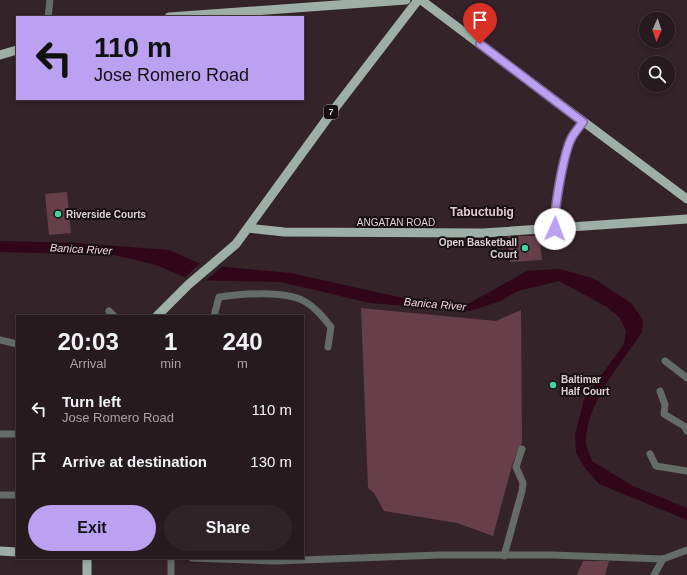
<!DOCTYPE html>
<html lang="en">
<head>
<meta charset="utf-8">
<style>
	:root { --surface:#271a1e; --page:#2f2327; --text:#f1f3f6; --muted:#a4a1a4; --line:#43383c; --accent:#bca0f2 }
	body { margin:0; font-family:Arial,sans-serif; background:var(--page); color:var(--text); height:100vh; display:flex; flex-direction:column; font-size:15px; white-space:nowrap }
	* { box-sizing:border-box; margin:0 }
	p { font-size:13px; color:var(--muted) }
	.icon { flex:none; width:22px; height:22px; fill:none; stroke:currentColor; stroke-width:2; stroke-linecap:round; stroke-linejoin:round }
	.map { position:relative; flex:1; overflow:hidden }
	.drawer { position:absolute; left:16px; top:315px; width:288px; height:244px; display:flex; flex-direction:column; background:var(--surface); border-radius:0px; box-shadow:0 2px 6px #0003,0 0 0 1px var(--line) }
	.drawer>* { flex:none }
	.top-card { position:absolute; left:16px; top:16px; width:288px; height:84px; border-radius:0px; box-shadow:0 2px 6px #0003,0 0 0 1px var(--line); background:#bca0f2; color:#111; overflow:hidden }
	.needle { width:26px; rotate:183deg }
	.tools { position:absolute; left:639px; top:12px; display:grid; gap:8px }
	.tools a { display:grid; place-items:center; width:36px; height:36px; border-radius:50%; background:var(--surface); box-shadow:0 2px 6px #0003,0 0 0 1px var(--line); font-size:20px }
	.pin { position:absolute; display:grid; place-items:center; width:34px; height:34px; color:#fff; margin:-41px -17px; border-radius:50% 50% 50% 0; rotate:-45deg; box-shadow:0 0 4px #0007 }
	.pin .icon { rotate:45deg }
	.me { position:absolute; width:44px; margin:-22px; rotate:2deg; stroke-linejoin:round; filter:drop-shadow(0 0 3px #0008) }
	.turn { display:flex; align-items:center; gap:14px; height:84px; padding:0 12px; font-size:18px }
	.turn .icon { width:52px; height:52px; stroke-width:2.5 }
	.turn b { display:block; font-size:28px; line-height:34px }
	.eta { display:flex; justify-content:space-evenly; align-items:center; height:68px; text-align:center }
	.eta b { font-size:24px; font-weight:700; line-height:28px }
	.cta { display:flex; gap:8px; margin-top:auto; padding:8px 12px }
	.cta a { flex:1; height:46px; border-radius:24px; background:var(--accent); color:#111; font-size:16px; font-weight:700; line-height:46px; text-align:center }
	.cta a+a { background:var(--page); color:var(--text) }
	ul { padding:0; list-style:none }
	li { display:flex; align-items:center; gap:12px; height:52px; padding:0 12px }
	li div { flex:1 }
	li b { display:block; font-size:15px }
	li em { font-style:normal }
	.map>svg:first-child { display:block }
</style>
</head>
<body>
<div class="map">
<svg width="687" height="575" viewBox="0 0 687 575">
	<rect width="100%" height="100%" fill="#342328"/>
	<g fill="#663f4b">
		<path d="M67 192 71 233 49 235 45 194Z"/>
		<path d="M508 236H539L542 260 510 262Z"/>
		<path d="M361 308 496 321 521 310 522 443 513 462 493 536 457 523 384 511 374 493 368 488Z"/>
		<path d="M583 561H609L605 575H577Z"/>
	</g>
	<path fill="#300618" d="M0 241 76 243 169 250 203 265 291 273 426 303 466 305 527 271 559 269 593 278 631 303 643 320 642 332C621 364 588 400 586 440 585 446 590 455 592 461L633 486 687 508V520L599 484 585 468 576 453 575 435 584 399 624 344 626 331 620 318 607 307 559 281 518 291 500 301 470 311 370 303 281 282 191 280 156 265 114 255 0 252Z"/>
	<path fill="#342328" d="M201 262 224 265 203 283 191 282 183 279Z"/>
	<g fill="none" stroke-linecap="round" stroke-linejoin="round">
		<g stroke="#636c67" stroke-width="7">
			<path d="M48 17 50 0"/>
			<path d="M555 229C553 212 563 152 572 137 575 132 579 127 583 122"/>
			<path d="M109 311 114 316"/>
			<path d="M214 316 219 297C242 294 283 290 304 301 315 307 323 317 331 327L328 347"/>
			<path d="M0 340 17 344"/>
			<path d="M665 361 687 378"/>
			<path d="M660 391 665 405 664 414 684 426 687 431"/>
			<path d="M0 434H17"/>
			<path d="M650 454 656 466 687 471"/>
			<path d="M0 495H17"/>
			<path d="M504 556 522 491 523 483 516 467 522 449"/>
			<path d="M192 558 275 561 440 555H552L663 559 687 550"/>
			<path d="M171 575V558"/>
			<path d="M654 575 663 559"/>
		</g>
		<g stroke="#9dafa6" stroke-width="9">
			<path d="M421 0 687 199"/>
			<path d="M169 17 406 0"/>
			<path d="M0 55 17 50"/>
			<path d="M248 228 284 232 483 233 687 219"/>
			<path d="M157 316 188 285 236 244 332 112 418 0"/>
			<path d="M0 551 17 552"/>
			<path d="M87 575V558"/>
		</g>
	</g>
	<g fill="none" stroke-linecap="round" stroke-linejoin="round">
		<defs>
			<path id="route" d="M480 44 583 122C579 127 575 132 572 137 564 151 553 212 555 229"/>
		</defs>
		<use href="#route" stroke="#7a689d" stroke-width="10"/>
		<use href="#route" stroke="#bca0f2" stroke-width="7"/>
	</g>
	<g fill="#41d4a1" stroke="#170f11" stroke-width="1.5">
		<circle cx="58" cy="214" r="4"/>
		<circle cx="525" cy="248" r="4"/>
		<circle cx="553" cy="385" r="4"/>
	</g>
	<g text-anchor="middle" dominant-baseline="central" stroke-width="4" stroke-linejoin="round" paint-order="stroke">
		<rect fill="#170f11" stroke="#a3989b" stroke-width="1" x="324" y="105" width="14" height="14" rx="3"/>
		<g font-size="9" font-weight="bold" fill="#dfd2d6">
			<text x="331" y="112">7</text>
		</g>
		<g font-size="10" font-weight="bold" fill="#dfd2d6" stroke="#170f11" text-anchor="start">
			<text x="66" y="214">Riverside Courts</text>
			<text x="517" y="242" text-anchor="end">Open Basketball<tspan x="517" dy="12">Court</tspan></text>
			<text x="561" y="379">Baltimar<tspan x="561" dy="12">Half Court</tspan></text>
		</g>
		<g font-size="10" fill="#dfd2d6" stroke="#170f11">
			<text x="396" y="222">ANGATAN ROAD</text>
		</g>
		<g font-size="11" font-style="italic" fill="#f6d4de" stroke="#170f11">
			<text transform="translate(81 249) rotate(3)">Banica River</text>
			<text transform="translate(435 304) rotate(5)">Banica River</text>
		</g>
		<g font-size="12" font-weight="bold" fill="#e1c9d0" stroke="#170f11">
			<text x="482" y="212">Tabuctubig</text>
		</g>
	</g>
</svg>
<div class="tools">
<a><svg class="needle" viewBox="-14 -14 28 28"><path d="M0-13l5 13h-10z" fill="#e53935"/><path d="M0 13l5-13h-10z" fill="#a4a1a4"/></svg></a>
<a><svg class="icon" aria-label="search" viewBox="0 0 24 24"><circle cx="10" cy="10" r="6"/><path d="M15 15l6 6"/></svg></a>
</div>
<div class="pin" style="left:480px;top:44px;background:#d93025"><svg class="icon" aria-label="arrive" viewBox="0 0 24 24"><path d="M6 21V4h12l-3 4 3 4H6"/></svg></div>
<svg class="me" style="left:555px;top:229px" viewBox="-20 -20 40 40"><circle r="19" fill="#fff"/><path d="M0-13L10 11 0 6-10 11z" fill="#bca0f2"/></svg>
<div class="top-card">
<div class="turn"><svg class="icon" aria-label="left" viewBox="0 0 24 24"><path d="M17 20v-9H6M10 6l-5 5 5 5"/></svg><div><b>110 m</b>Jose Romero Road</div></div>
</div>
<section class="drawer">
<div class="eta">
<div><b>20:03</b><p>Arrival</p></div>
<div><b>1</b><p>min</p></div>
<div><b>240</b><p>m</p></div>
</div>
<ul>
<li><svg class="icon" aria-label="left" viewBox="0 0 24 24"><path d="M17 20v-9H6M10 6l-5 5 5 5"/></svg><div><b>Turn left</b><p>Jose Romero Road</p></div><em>110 m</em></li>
<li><svg class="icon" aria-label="arrive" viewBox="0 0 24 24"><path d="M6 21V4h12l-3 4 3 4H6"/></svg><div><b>Arrive at destination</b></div><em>130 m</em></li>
</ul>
<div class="cta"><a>Exit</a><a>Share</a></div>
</section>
</div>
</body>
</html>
